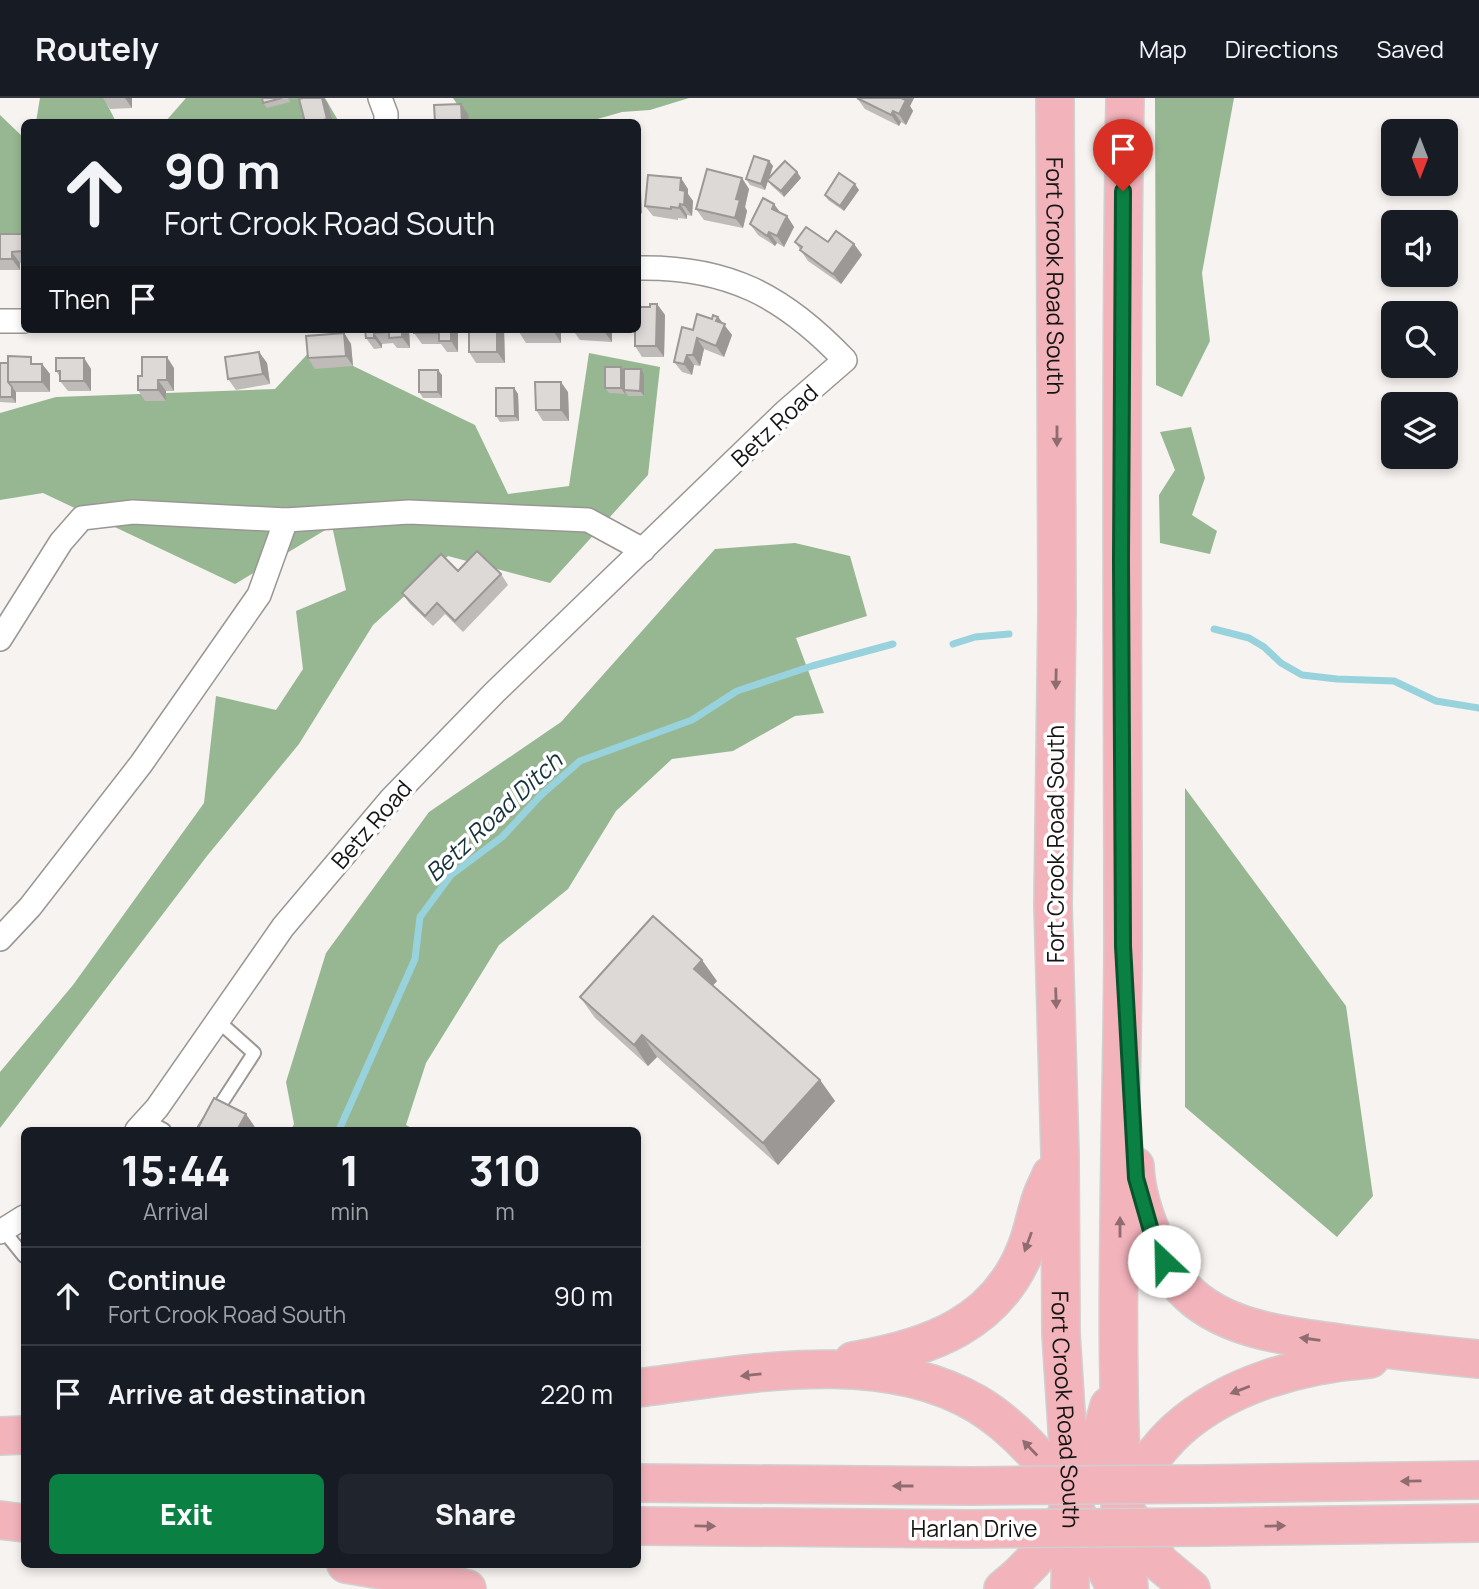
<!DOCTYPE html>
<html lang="en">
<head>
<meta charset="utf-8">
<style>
	:root { --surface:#171b24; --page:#20242c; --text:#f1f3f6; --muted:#9ea1a6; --line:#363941; --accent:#0b8043 }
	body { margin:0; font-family:Manrope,sans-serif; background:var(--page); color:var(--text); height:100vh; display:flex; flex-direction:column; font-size:26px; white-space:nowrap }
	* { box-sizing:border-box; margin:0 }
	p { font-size:23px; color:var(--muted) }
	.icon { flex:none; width:38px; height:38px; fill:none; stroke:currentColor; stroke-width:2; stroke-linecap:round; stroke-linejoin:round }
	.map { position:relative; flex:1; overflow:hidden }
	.sheet { position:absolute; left:21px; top:1029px; width:620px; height:441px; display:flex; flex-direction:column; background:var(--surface); border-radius:10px; box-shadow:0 4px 10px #0003 }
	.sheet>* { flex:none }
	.hud { position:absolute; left:21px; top:21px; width:620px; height:214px; border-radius:10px; box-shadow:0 4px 10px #0003; background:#171b24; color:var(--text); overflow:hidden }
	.needle { width:46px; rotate:180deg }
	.tools { position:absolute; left:1381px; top:21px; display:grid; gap:14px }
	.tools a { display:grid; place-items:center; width:77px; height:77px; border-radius:10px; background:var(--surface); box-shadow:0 4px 10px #0003; font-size:35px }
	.pin { position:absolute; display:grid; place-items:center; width:60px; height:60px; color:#fff; margin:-72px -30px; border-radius:50% 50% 50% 0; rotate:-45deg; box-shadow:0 0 7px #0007 }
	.pin .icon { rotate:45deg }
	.me { position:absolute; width:77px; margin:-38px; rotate:336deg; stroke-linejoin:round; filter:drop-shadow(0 0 5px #0008) }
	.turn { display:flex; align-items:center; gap:24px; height:147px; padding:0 28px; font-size:32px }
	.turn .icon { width:91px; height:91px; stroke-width:2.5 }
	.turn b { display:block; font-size:49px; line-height:60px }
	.then { display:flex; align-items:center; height:66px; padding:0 28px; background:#0003; gap:14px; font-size:26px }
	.eta { display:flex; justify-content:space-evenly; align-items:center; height:119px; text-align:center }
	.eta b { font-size:42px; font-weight:800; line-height:49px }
	.cta { display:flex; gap:14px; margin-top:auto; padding:14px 28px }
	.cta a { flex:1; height:80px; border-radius:10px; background:var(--accent); color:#fff; font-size:28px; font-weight:800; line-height:80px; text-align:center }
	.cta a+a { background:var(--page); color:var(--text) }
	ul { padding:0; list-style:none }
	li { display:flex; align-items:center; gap:21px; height:98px; padding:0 28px; border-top:2px solid var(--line) }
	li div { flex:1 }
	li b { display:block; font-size:26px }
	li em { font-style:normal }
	header { display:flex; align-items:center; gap:42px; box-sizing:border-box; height:98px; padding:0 35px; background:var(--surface); border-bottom:2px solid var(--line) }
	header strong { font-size:33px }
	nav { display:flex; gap:38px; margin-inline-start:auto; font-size:24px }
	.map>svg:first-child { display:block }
</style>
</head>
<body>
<header>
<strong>Routely</strong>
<nav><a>Map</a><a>Directions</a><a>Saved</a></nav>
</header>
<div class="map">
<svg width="1479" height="1491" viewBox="0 0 1479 1491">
	<rect width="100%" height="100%" fill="#f7f3f0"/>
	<g fill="#97b793">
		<path d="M40 0H104L116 24H36Z"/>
		<path d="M186 0H325L339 24H165Z"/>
		<path d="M453 0H689L650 12 622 14 587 24H469Z"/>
		<path d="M1155 0H1234L1202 175 1210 243 1182 299 1156 287Z"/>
		<path d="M0 17 24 40V138L0 135Z"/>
		<path d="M314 249 475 327 508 396 569 388 589 255 660 269 648 377 550 485 448 458 373 527 299 646 207 758 0 1030V974L73 887 204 705 216 598 276 612 303 571 296 513 346 492 332 428 235 486 43 395 0 402V315L56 299 275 291Z"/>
		<path d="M1191 329 1205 380 1192 417 1217 433 1210 456 1160 445 1159 397 1175 372 1160 334Z"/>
		<path d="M795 445 850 458 867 518 796 540 824 615 795 618 733 653 672 661 616 713 568 791 499 847 426 965 406 1027 415 1032H291L294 1026 286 984 326 855 429 714 561 624 715 451Z"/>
		<path d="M1185 690 1346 908 1373 1098 1337 1139 1185 1009Z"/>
	</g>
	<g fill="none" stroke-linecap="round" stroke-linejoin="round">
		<g stroke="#97d2dd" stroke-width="7">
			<path d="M1214 531 1249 540 1264 549 1281 565 1302 577 1337 581 1394 583 1436 603 1479 610"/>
			<path d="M953 546 975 539 1009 536"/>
			<path d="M339 1032 415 861 420 819 451 777 502 739 541 697 580 663 692 622 737 593 812 568 893 546"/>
		</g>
		<defs>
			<g id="lane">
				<path d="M146 1022 164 1032"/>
				<path d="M204 1032 254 955 217 922"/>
				<path d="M3 1132 24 1158"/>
			</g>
			<g id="street">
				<path d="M380 0 386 16V24"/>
				<path d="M0 223H24"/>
				<path d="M0 541 61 444 82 420 133 414 286 422 409 414 588 422 643 452"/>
				<path d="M0 841 30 809 141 666 259 497 286 422"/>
				<path d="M137 1032 157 1010 283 829 392 700 495 594 785 314 845 262C784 198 728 168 637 170"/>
				<path d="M0 1134 24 1119"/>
			</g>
			<g id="primary">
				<path id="s1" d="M1055 0 1057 512 1053 807 1060 1057 1061 1236 1072 1408 1070 1491"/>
				<path d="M1125 0C1120 282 1123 564 1123 847 1122 1061 1110 1277 1129 1491"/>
				<path d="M1135 1068C1136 1094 1145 1121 1156 1145 1163 1160 1171 1178 1183 1190 1224 1234 1291 1238 1346 1246 1391 1252 1435 1257 1479 1261"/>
				<path d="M853 1263C929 1250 998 1226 1027 1148 1032 1135 1035 1120 1039 1107 1041 1097 1047 1087 1051 1077"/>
				<path d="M637 1290C744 1277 879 1248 977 1306 1004 1322 1028 1346 1048 1370 1057 1381 1063 1394 1071 1406 1087 1434 1102 1462 1116 1491"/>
				<path d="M0 1338 24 1337"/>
				<path d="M637 1385 971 1388"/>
				<path d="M1206 1386 1479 1382"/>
				<path d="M1120 1410C1135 1383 1154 1353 1177 1332 1228 1286 1302 1266 1370 1261"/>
				<path d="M1125 1412 1160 1465 1191 1491"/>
				<path d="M0 1422 24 1425"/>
				<path d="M637 1428 971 1431"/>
				<path d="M1206 1429 1479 1425"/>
				<path d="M346 1466 405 1476 467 1491"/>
				<path d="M1003 1491C1061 1446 1091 1378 1109 1308"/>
			</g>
		</defs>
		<use href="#lane" stroke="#9a9694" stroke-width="16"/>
		<use href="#street" stroke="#9a9694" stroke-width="26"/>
		<use href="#primary" stroke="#d0d0d0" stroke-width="40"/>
		<use href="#lane" stroke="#fff" stroke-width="12"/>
		<use href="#street" stroke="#fff" stroke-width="23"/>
		<use href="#primary" stroke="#f2b3bb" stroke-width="37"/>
		<defs>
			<g id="primary-bridge">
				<path d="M971 1388 1206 1386"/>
				<path d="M971 1431 1206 1429"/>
			</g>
		</defs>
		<use href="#primary-bridge" stroke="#d0d0d0" stroke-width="40" stroke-linecap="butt"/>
		<use href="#primary-bridge" stroke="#f2b3bb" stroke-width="37"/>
	</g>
	<g fill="#bebbb9">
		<path d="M103 0H132V10L110 11Z"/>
		<path d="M262 0H288L290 4 267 10 263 5Z"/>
		<path d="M857 0H914L910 8 913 13 906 27 901 24 899 28 865 11Z"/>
		<path d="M328 6 333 24H305Z"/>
		<path d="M769 63 773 68 769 80 797 74 801 80 784 99 771 87 768 82 765 92 750 87 746 81Z"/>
		<path d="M742 80 749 91 745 109 747 113 743 130 704 122 696 111Z"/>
		<path d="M688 91V96L693 103 692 118 687 117V121L678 120V122L653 118 645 108Z"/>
		<path d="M859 92 844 113 828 102 825 97Z"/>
		<path d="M774 106 780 115 787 118 794 129 784 149 777 145 775 148 758 137 750 126Z"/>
		<path d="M0 136 24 140V164L20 165V172H0Z"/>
		<path d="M795 144H828L854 146 862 157 841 186 808 163Z"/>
		<path d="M657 206 665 217 664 259H642L635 248V237L632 233 650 209Z"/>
		<path d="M718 219 732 237 724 259 704 251 700 268 694 267 692 277 682 274 674 264 693 232 712 221Z"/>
		<path d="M365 231H409L410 250H397L393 245 382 246V250L374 251 366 240Z"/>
		<path d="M414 231H458V254H447L441 246H422L414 235Z"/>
		<path d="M469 231H504L505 265H476L469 254Z"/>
		<path d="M519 231H559L561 233V245H526L519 234Z"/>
		<path d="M572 231H612V244L580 242Z"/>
		<path d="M344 235 351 246 353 268 315 271 308 260Z"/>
		<path d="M259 254 267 265 270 286 236 292 228 281Z"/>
		<path d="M84 260 91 271V293H68L60 283V279L56 273Z"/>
		<path d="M0 265 42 266 50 276V294H16V305L0 304Z"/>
		<path d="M174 270V293H166V303H145L138 292 142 278Z"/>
		<path d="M624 274 644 276V298H628L625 293V296L609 295 605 290Z"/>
		<path d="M442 277V300H423L419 294Z"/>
		<path d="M514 290 518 296 519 323 500 324 496 318Z"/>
		<path d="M568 294 569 323H543L536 312Z"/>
		<path d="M458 473 501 476 508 487 463 534 445 516 433 528 410 506 402 495Z"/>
		<path d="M717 883 713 887 820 982 835 1003 778 1067 657 959 648 968 595 920 580 899Z"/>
	</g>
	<g fill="#9b9896">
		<path d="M125 0H132V10Z"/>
		<path d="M322 0H324L328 6 333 24H330L327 21Z"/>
		<path d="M901 0H914L910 8 913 13 906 27 899 16Z"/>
		<path d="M461 6 468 16 469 24H462Z"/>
		<path d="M893 13 901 24 899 28 891 17Z"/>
		<path d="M769 63 773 68 765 92 761 86Z"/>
		<path d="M797 74 801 80 784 99 781 93Z"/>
		<path d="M681 80 688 91V96L693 103 692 118 684 107 680 92Z"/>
		<path d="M742 80 749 91 745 109 747 113 743 130 735 120 736 101Z"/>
		<path d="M637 86 641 92 642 116 637 110Z"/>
		<path d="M855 86 859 92 844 113 840 108Z"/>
		<path d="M680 106 687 117V121L679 110Z"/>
		<path d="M774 106 782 117 772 111Z"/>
		<path d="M787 118 794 129 784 149 777 138Z"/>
		<path d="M769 134 777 145 775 148 767 138Z"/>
		<path d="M22 136 24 140V157L22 153Z"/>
		<path d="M854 146 862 157 841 186 833 176Z"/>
		<path d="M12 154 20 165V172L12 161Z"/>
		<path d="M657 206 665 217 664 259 656 248Z"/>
		<path d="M718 219 732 237 724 259 716 248V223Z"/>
		<path d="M402 231H409L410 250 402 239Z"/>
		<path d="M451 231H458V254L451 243Z"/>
		<path d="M497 231H504L505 265 497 254Z"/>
		<path d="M554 231H559L561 233V245L554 234Z"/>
		<path d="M604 231H612V244L604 233Z"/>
		<path d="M344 235 351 246 353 268 346 258Z"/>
		<path d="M374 235 382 246V250L374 240Z"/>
		<path d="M697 240 704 251 700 268 693 257Z"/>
		<path d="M259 254 267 265 270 286 263 276Z"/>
		<path d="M687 257 694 267 692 277 684 266Z"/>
		<path d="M167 259 174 270V293L167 282Z"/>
		<path d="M84 260 91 271V293L84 283Z"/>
		<path d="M42 266 50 276V294L42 284Z"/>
		<path d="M621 269 625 275V296L621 290Z"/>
		<path d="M641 271 644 276V298L640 293Z"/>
		<path d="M438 272 442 277V300L438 294Z"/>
		<path d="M158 282 166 293V303L158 292Z"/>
		<path d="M561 284 568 294 569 323 561 312Z"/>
		<path d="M12 289 16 294V305L12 299Z"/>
		<path d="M514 290 518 296 519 323 515 318Z"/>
		<path d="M702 862 717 883 709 892 694 871Z"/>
		<path d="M642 937 657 959 648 968 634 947Z"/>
		<path d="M820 982 835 1003 778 1067 763 1045Z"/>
		<path d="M246 1016 257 1032H237Z"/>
	</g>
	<g fill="#ddd9d7" stroke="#9b9896" stroke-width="2">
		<path d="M262 0H282L263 5Z"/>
		<path d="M303 0H322L327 21 314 24H305L299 1Z"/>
		<path d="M857 0H901L906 2 899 16 893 13 891 17Z"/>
		<path d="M461 6 462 24H435L434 7Z"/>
		<path d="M754 58 769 63 761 86 746 81Z"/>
		<path d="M785 63 797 74 781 93 767 82Z"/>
		<path d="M707 71 742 80 736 101 740 102 735 120 696 111Z"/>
		<path d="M839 75 855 86 840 108 825 97Z"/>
		<path d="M648 77 681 80 680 92 685 93 684 107 680 106 679 110 671 109V111L645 108Z"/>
		<path d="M763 100 774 106 772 111 787 118 777 138 769 134 767 138 750 126Z"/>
		<path d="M806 129 828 144 836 133 854 146 833 176 800 152 802 149 795 144Z"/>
		<path d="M0 136H22V153L12 154V161H0Z"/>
		<path d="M650 206H657L656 248H635V233H632V231H637V209H650Z"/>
		<path d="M697 216 712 221 713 217 718 219 716 223 725 226 716 248 697 240 693 257H687L684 266 674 264 682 229 693 232Z"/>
		<path d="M365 231H402V239L389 240V234L374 235V240H366Z"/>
		<path d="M414 231H451V243H439V235H414Z"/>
		<rect x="469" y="231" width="28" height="23"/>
		<rect x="519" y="231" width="35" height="3"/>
		<path d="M572 231H604V233Z"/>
		<path d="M344 235 346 258 308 260 306 238Z"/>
		<path d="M259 254 263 276 228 281 225 259Z"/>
		<path d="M8 258 31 259V266H42V284H8Z"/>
		<path d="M142 259H167V282H158V292H138V278H142Z"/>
		<path d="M56 260H84V283H60V273H56Z"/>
		<path d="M0 265H8V284L12 289V299H0Z"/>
		<rect x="605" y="269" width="16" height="21"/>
		<path d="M624 271H641L640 293 624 292Z"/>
		<rect x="419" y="272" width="19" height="22"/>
		<path d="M535 284H561V312H536Z"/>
		<path d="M496 290H514L515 318H496Z"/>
		<path d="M477 453 501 476 455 523 437 505 425 518 402 495 441 456 458 473Z"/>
		<path d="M653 818 702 862 694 871 820 982 763 1045 642 937 634 947 580 899Z"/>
		<path d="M214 1000 246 1016 237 1032H197Z"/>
	</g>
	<defs><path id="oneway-solid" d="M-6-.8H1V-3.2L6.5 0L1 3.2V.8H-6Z" transform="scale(1.75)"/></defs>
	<g fill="#8f6c70">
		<use href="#oneway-solid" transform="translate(1057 338) rotate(90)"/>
		<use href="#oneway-solid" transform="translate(1056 581) rotate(91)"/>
		<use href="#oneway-solid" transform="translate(1056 900) rotate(88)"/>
		<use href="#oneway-solid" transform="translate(1120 1129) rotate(-90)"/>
		<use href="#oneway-solid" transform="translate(1028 1144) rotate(110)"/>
		<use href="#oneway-solid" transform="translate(1310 1241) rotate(-172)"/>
		<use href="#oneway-solid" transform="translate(751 1277) rotate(174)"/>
		<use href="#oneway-solid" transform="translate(1240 1292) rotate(159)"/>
		<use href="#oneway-solid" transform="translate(1030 1350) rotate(-134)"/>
		<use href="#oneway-solid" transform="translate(1411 1383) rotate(179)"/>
		<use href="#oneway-solid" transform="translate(903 1388) rotate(-180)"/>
		<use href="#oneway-solid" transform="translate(705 1428) rotate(1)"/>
		<use href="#oneway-solid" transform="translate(1275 1428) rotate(-1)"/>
	</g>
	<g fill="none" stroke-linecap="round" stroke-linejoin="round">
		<defs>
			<path id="route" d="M1123 93 1121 462 1123 848 1136 1080 1152 1136 1164 1163"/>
		</defs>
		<use href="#route" stroke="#07532c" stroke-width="18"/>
		<use href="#route" stroke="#0b8043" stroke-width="12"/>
	</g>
	<g text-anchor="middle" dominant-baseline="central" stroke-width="7" stroke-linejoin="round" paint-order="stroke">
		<g font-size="23" fill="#161514" stroke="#fff">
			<text stroke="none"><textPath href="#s1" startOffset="178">Fort Crook Road South</textPath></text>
			<text transform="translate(774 327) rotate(-43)">Betz Road</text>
			<text transform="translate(371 726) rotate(-49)">Betz Road</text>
			<text transform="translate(1055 746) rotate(-90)">Fort Crook Road South</text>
			<text stroke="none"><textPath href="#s1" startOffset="1312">Fort Crook Road South</textPath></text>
			<text x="974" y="1430">Harlan Drive</text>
		</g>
		<g font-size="24" font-style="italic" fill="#143238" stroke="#fff">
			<text transform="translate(493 718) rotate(-43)">Betz Road Ditch</text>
		</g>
	</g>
</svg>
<div class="tools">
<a><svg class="needle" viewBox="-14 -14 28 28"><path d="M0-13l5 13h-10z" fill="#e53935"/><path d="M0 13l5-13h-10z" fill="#9ea1a6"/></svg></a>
<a><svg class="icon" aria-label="sound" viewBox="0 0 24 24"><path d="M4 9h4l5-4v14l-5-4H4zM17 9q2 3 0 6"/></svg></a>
<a><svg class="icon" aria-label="search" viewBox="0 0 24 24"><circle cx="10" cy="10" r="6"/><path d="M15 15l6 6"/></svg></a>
<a><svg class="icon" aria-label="layers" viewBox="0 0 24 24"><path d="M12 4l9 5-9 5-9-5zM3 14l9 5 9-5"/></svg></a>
</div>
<div class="pin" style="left:1123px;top:93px;background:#d93025"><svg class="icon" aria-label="arrive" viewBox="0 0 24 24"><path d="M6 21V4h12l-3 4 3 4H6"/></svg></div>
<svg class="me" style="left:1164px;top:1163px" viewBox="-20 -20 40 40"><circle r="19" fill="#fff"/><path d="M0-13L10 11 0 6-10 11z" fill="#0b8043"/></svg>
<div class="hud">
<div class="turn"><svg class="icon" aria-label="ahead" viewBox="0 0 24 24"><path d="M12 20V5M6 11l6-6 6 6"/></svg><div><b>90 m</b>Fort Crook Road South</div></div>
<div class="then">Then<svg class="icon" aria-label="arrive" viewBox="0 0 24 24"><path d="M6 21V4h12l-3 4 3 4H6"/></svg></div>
</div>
<section class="sheet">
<div class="eta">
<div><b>15:44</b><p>Arrival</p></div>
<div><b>1</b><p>min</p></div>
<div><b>310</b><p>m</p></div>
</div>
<ul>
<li><svg class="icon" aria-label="ahead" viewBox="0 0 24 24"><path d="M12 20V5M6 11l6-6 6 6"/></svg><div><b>Continue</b><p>Fort Crook Road South</p></div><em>90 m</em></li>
<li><svg class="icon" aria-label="arrive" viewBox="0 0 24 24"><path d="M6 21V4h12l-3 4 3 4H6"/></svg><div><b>Arrive at destination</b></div><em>220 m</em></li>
</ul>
<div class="cta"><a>Exit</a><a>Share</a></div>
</section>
</div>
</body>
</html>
